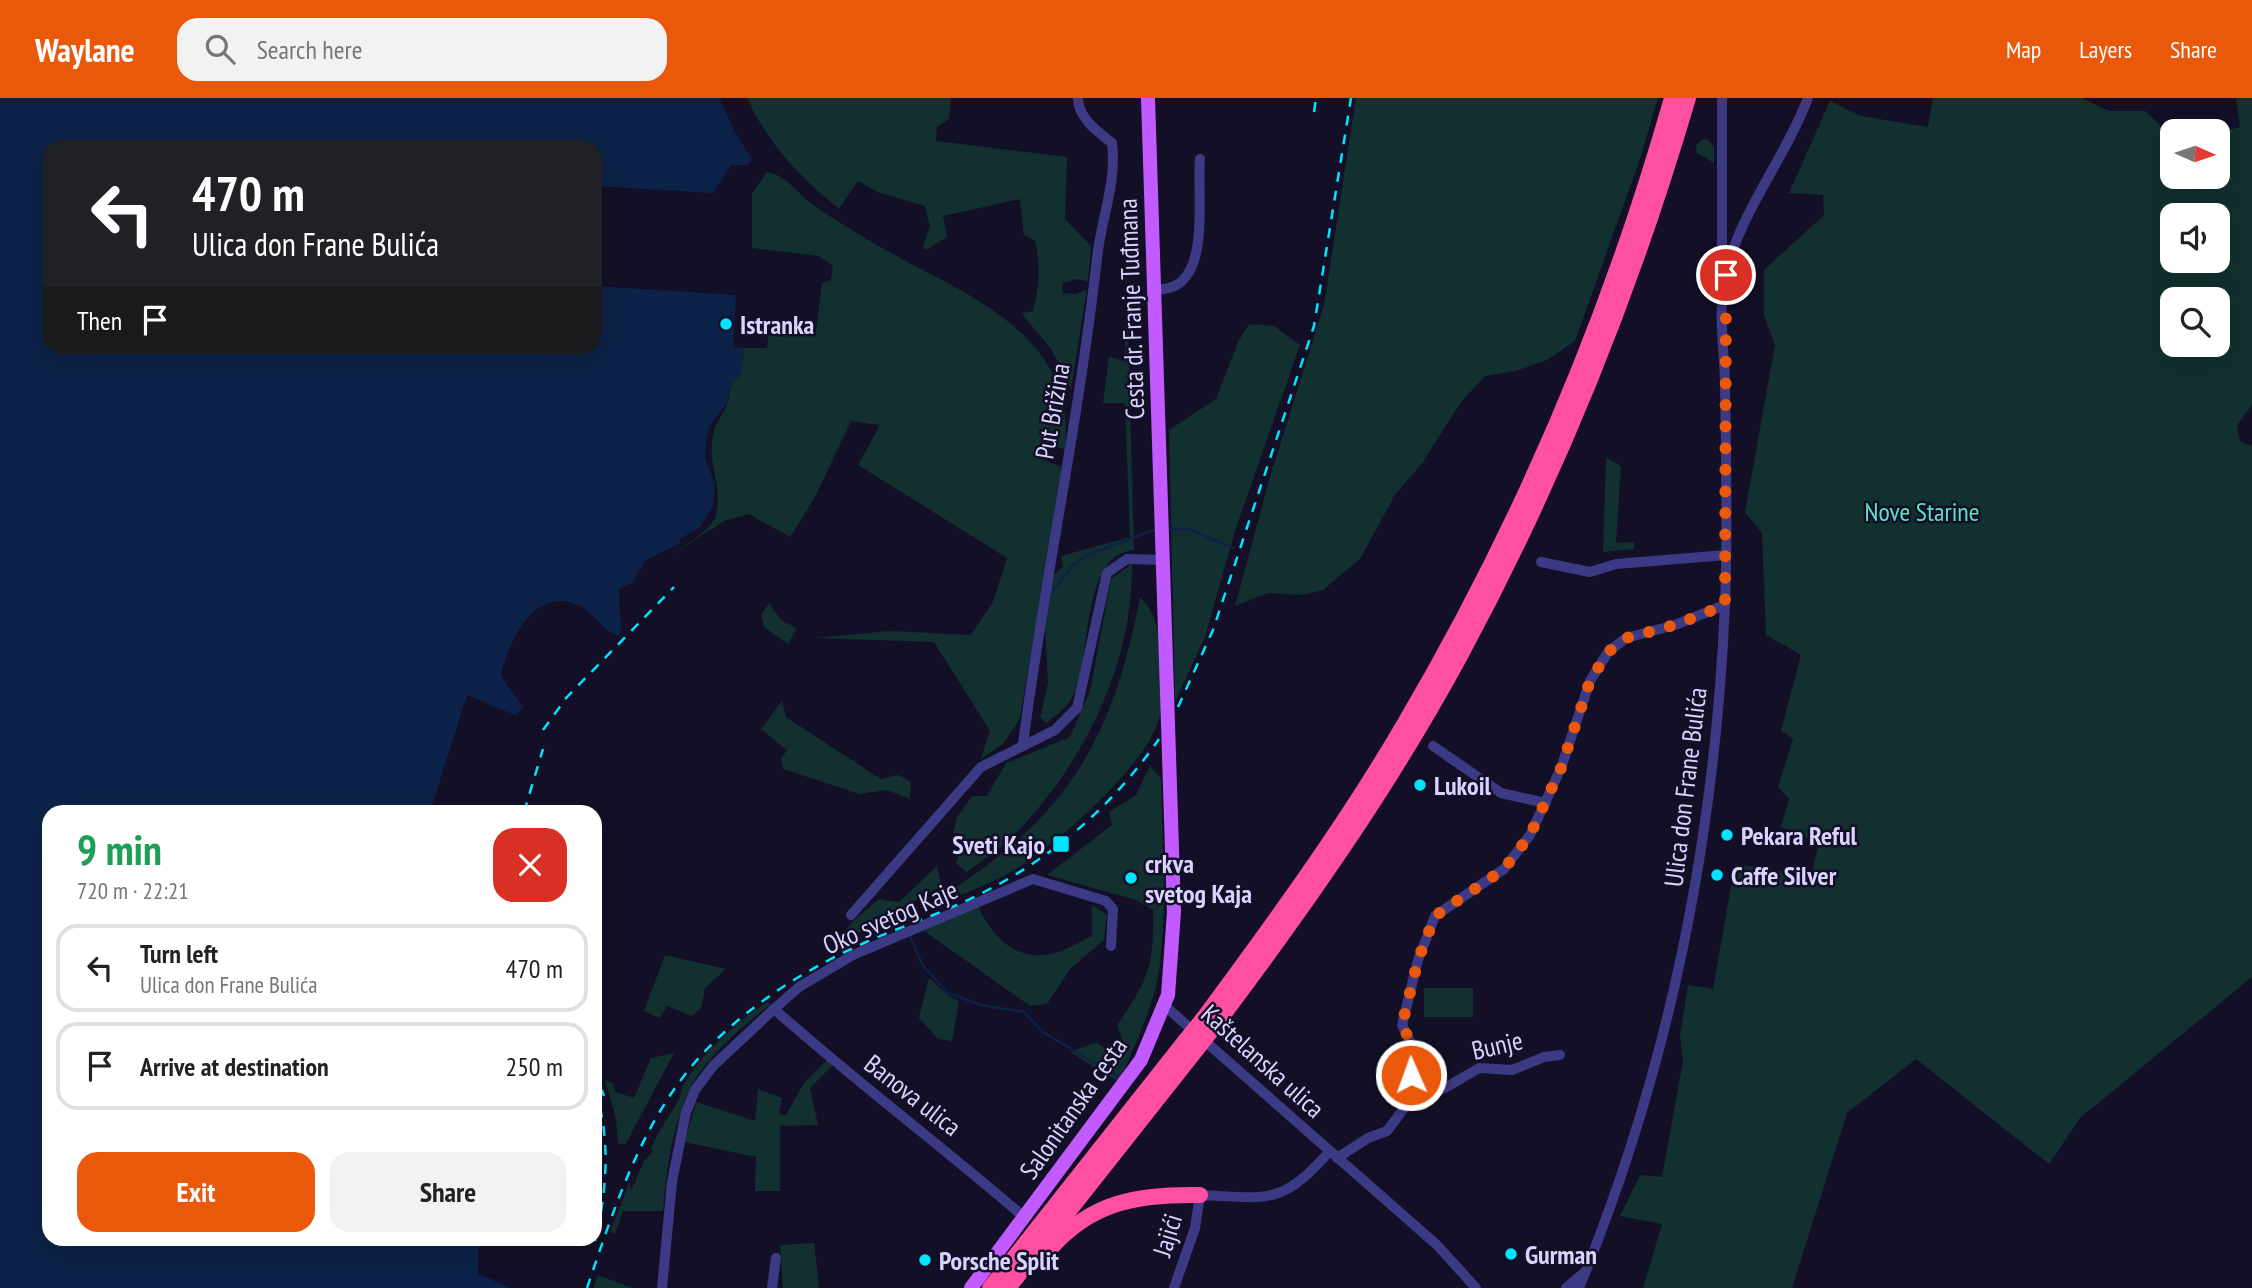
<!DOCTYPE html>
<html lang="en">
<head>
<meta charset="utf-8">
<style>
	:root { --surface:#fff; --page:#f2f2f2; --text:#222; --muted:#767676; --line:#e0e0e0; --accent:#ea580c }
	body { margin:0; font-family:"PT Sans Narrow",sans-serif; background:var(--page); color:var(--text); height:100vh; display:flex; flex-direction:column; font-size:26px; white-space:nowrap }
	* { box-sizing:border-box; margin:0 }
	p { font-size:23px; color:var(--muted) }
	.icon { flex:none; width:38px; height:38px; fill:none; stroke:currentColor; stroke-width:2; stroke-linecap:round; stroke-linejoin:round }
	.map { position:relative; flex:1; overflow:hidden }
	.sheet { position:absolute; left:42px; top:707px; width:560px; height:441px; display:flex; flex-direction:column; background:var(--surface); border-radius:21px; box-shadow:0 7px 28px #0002 }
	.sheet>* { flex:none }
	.top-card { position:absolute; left:42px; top:42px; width:560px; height:214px; border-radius:21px; box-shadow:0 7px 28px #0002; background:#202124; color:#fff; overflow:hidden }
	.needle { width:46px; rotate:93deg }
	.controls { position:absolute; left:2160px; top:21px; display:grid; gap:14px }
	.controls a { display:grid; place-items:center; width:70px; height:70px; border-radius:14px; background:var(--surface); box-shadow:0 7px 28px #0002; font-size:35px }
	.pin { position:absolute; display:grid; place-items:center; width:60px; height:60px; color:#fff; margin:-30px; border:4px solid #fff; border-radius:50%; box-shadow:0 2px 7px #0007 }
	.me { position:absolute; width:77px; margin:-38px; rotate:358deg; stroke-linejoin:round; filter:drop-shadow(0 0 5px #0008) }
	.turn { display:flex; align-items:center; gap:24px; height:147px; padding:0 35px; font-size:32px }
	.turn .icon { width:91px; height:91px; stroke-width:2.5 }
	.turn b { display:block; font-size:49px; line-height:60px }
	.then { display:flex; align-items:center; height:66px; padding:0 35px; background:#0003; gap:14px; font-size:26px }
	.round { display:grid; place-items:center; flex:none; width:74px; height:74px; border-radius:21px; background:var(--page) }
	.head { display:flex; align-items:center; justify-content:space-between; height:119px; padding:0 35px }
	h1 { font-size:42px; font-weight:600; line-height:52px; color:#1e9e55 }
	.primary-button { display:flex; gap:14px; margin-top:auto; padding:14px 35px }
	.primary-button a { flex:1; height:80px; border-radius:21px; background:var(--accent); color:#fff; font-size:28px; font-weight:600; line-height:80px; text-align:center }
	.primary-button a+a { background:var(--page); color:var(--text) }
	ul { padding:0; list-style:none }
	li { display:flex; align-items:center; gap:21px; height:88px; margin:0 14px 10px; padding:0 21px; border:4px solid var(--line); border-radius:21px }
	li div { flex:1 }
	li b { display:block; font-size:26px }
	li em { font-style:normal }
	header { display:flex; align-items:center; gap:42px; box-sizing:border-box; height:98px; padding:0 35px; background:var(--accent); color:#fff }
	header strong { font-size:33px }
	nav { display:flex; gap:38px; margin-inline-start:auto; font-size:24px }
	.search { width:490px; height:63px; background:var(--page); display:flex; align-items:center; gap:18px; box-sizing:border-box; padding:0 24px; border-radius:21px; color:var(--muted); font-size:26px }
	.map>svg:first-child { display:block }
</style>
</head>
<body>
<header>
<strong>Waylane</strong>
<div class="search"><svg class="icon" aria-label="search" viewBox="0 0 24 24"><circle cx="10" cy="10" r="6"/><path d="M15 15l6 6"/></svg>Search here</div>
<nav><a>Map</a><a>Layers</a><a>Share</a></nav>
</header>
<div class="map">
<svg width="2252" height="1190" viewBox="0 0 2252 1190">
	<rect width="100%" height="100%" fill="#130f26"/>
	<g fill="#12302f" fill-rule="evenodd">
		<path d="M747 0H951L949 21 937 29 936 43 1067 59 1065 121 1091 148 1088 183 1075 181 1062 186 1063 195 1076 196 1087 191 1071 291 1051 251 1021 215 1033 213C1039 189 1041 167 1035 143L1024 137 1020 101 943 118 947 139 926 152 923 149 930 128 925 108 877 94 858 83 839 111C799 79 769 47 747 0Z"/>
		<path d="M1356 0H1658L1640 61 1575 243 1549 261 1516 273 1485 278 1461 304 1423 364 1395 397 1360 461 1323 492 1301 497 1268 495 1235 508 1270 379 1324 207Z"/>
		<path d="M1933 0H2082L2109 13H2145L2172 38V79H2217V35L2240 29 2236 0H2252V307L2237 327 2240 343 2252 348V879L2080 1020 2049 1066 1916 961 1847 1015 1792 1190H1643L1662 1126 1620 1118 1640 1077 1662 1079 1683 963 1680 937 1688 887 1713 891 1735 766 1811 778 1819 744 1781 729 1789 701 1778 689 1793 641 1781 633 1801 557 1766 537 1762 435 1745 414 1775 247 1764 217V172L1824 117 1823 97 1789 95 1830 3 1861 18 1928 29ZM2172 117H2217V163H2172ZM2172 201H2217V247H2172Z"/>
		<path d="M1703 41 1708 42 1714 49V65L1697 55 1696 47Z"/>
		<path d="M767 74C786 77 795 93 810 104 825 116 842 126 859 136 943 191 1078 223 1065 351L1046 347 1044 362 1062 369 1020 620 1003 646 981 661 990 633 934 544 816 540 890 533 971 537 993 504 1007 460 858 367 880 327 851 323 814 401 790 439 749 416 724 423 673 456C686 446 711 433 716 417 723 389 707 365 713 337 715 324 725 315 728 303 730 298 728 293 731 288 740 271 744 272 743 250H767L769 230 816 233 822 185 831 182 833 168 819 158 752 150V96Z"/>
		<path d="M1126 156 1134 452C1077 457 1094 569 1070 603 1064 612 1054 619 1046 625L1040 620 1048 585 1045 527 1052 478 1063 469 1061 458 1130 439 1125 305H1103L1109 259 1125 263Z"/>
		<path d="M1249 226 1274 228 1300 247 1235 433 1205 539 1175 604 1169 332 1216 301 1238 244Z"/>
		<path d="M1606 360 1621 368 1616 445 1634 444V451L1603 454Z"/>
		<path d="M1132 466C1133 566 1085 663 1017 734 1003 749 984 761 967 774L956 766 963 736 953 735 957 719 972 698H987L1006 665 1070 639 1090 593 1111 481Z"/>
		<path d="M1140 499C1158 516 1160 540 1160 563 1161 580 1164 601 1160 617 1151 663 1062 741 1024 766 1004 779 983 788 961 797L956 789C1073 712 1114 634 1140 499Z"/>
		<path d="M769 505 781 522 797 530 788 546 764 529 761 516Z"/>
		<path d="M782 603 786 619 881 681 898 677 911 684 910 701 887 692 860 696 783 671 781 661 787 652 761 631Z"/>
		<path d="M1150 668 1161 680C1162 744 1168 810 1159 873 1153 911 1134 948 1119 984L1070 954 1096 944 1113 956 1122 940 1117 927C1149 881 1154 868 1153 812L1136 802 1047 777 1112 727 1109 714 1136 697Z"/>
		<path d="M937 768 941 786 936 791 832 850 854 822 879 801 899 804Z"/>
		<path d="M1092 807 1107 817 1104 842 1071 870 1047 906 1030 908 923 832 978 808C991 837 1014 863 1050 856 1064 854 1079 844 1092 838Z"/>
		<path d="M665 857 726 871 705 890 701 910 692 918 667 908 660 920 644 913Z"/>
		<path d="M929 880 948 897 959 903 952 943 938 941 919 920Z"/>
		<rect x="1424" y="890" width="49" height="29"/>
		<path d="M768 904 771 906C743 927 700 965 687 997 672 1031 666 1076 663 1113H623L615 1136 610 1134 630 1083 631 1093 644 1063 653 1053 651 1050C659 1032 669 1019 678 1003 681 998 680 993 683 988 701 956 737 923 768 904Z"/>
		<path d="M674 955 625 1047 618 1045 616 1021 605 982 612 985 616 994 634 1000 651 960Z"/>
		<path d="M828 961 834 966 810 990 818 1027 780 1028V1093H755L756 1059 685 1044 696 1004 755 1023 758 991 782 1000 779 1016 786 1017 804 985Z"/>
		<path d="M814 1145 819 1190H783L780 1147Z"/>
		<path d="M598 1177 632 1190H593Z"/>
	</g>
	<path fill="#0c2248" d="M0 0H719L736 36 752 61 749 67H731L713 95 595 88V49H49V248H595V188L736 197 733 249 743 250 742 275 729 290 728 304 710 327 706 342 705 361 715 385 713 408 700 429 680 441V445L645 463 633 484 619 491 621 533 618 538C603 533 597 519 585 511 537 481 508 542 501 578L523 609 515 617 467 597 430 714H49V1141H479L478 1176 511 1190H0Z"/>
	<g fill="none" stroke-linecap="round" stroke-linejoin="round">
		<g stroke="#0c2248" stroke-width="2.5">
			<path d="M1167 431H1189L1233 450"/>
			<path d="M1053 492 1072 468 1089 456 1157 431"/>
			<path d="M910 839 923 868 948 895 981 907 1024 914 1043 934 1120 980"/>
		</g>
		<g stroke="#3d3a85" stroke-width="10">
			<path d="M1722 0V152L1725 174"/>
			<path d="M1155 192C1165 191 1174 190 1181 184 1208 161 1197 93 1200 61"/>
			<path d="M1541 464 1590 474 1616 466 1726 457"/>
			<path d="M1023 646C1044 483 1079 323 1097 160 1101 121 1117 85 1112 45 1097 33 1078 20 1078 0"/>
			<path d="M1433 648 1501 695 1546 705"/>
			<path d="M851 817 981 669 1055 632 1077 610 1107 475 1127 461 1162 462"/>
			<path d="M1165 908 1437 1147 1476 1190"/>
			<path d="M774 911C855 983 942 1048 1024 1119"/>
			<path d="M1407 1000 1445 990 1479 970 1512 972 1544 959 1560 957"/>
			<path d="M1337 1060 1368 1040 1387 1033 1405 1009 1415 953 1402 927 1418 862 1435 818 1504 771 1530 737 1561 670 1590 583 1608 554 1626 540 1675 527 1725 507"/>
			<path d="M662 1190 672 1084 686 1014 695 992 713 968 774 911 799 889 853 857 1033 781 1106 803 1113 811 1111 848"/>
			<path d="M772 1190 776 1160"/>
			<path d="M1174 1190 1195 1130 1200 1097C1269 1100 1281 1108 1329 1054"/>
			<path d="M1566 1190 1585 1174"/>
			<path d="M1579 1190C1669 971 1715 742 1725 506 1728 432 1726 358 1725 284 1724 250 1718 211 1725 179 1739 115 1785 61 1808 0"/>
		</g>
		<path stroke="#c25bff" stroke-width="14" d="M971 1190 1141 962 1168 897 1174 814 1148 0"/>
		<g stroke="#ff4fa3" stroke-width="16">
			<path d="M1203 921C1274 825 1345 728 1405 625 1521 428 1610 219 1672 0"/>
			<path d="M1214 929C1303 811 1389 689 1460 558 1556 380 1631 194 1688 0"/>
			<path d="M1050 1151C1092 1103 1139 1096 1200 1097"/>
			<path d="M990 1190 1186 942"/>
			<path d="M1008 1190 1196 952"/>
		</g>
		<g stroke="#00e5ff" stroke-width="2.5" stroke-dasharray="10 9" stroke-linecap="butt">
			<path d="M1314 14 1316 0"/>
			<path d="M1178 609 1213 532 1314 228 1351 0"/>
			<path d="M543 632 567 599 674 489"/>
			<path d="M524 714 543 651"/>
			<path d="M595 974 604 998"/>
			<path d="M595 991C611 1041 607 1093 595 1143"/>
			<path d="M587 1190C616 1105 643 1018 707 951 752 905 806 871 864 845 904 827 947 814 986 793 1056 757 1114 706 1159 641"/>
		</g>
		<g stroke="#ff4fa3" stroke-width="16">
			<path d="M1186 942 1203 921"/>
			<path d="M1196 952 1214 929"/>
		</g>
	</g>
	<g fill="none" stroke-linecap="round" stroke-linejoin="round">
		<path stroke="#ea580c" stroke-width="12" stroke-dasharray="0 21.6" d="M1411 977 1415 953 1402 927 1418 862 1435 818 1504 771 1530 737 1561 670 1590 583 1608 554 1626 540 1675 527 1725 507 1726 177"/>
	</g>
	<g fill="#00e5ff" stroke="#130f26" stroke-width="2.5">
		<circle cx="726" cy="226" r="7"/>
		<circle cx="1420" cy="687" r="7"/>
		<circle cx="1727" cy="737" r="7"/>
		<rect x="1052" y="737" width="18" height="18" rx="3.5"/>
		<circle cx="1717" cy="777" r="7"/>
		<circle cx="1131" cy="780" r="7"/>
		<circle cx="1511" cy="1156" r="7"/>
		<circle cx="925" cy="1162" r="7"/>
	</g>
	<g text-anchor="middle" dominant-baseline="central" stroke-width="5" stroke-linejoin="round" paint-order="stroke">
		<g font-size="26" fill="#d9d4ff" stroke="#130f26">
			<text transform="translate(1131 211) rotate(-92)">Cesta dr. Franje Tuđmana</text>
			<text transform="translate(1052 313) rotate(-80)">Put Brižina</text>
			<text transform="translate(1685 689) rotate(-83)">Ulica don Frane Bulića</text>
			<text transform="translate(890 819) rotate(-24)">Oko svetog Kaje</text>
			<text transform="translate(1497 947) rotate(-13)">Bunje</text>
			<text transform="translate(1263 963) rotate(42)">Kaštelanska ulica</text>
			<text transform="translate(913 997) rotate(38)">Banova ulica</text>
			<text transform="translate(1073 1010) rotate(-55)">Salonitanska cesta</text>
			<text transform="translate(1167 1137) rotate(-73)">Jajići</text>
		</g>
		<g font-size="26" font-weight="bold" fill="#d9d4ff" stroke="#130f26" text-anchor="start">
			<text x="740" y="226">Istranka</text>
			<text x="1434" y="687">Lukoil</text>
			<text x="1741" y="737">Pekara Reful</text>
			<text x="1045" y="746" text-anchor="end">Sveti Kajo</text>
			<text x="1145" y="765">crkva<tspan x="1145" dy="30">svetog Kaja</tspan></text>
			<text x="1731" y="777">Caffe Silver</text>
			<text x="1525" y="1156">Gurman</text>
			<text x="939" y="1162">Porsche Split</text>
		</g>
		<g font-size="26" fill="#5fe0c0" stroke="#130f26">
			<text x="1922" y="413">Nove Starine</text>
		</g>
	</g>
</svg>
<div class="controls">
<a><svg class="needle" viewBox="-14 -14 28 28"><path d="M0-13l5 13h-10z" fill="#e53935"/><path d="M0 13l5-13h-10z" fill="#767676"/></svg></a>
<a><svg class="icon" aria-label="sound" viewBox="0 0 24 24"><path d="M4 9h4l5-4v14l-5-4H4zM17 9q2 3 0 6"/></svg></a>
<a><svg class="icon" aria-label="search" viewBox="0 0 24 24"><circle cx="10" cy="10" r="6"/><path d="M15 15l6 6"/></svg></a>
</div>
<div class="pin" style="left:1726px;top:177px;background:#d93025"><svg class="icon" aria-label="arrive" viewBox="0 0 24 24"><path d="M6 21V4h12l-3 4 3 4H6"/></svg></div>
<svg class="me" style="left:1411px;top:977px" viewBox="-20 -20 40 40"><circle r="17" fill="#ea580c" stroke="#fff" stroke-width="3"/><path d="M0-11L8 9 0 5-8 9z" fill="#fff"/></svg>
<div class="top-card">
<div class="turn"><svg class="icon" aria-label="left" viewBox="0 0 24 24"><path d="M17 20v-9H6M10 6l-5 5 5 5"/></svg><div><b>470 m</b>Ulica don Frane Bulića</div></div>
<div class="then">Then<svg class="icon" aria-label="arrive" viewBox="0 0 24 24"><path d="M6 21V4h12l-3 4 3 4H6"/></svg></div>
</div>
<section class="sheet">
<div class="head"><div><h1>9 min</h1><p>720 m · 22:21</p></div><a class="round" style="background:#d93025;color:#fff"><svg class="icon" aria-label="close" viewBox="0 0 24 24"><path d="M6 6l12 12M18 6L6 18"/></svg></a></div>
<ul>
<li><svg class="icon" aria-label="left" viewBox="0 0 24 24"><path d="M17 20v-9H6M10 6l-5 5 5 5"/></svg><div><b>Turn left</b><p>Ulica don Frane Bulića</p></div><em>470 m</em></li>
<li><svg class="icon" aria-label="arrive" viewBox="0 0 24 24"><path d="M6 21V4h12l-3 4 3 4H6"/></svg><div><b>Arrive at destination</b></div><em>250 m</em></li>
</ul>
<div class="primary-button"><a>Exit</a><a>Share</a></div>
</section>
</div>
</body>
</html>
